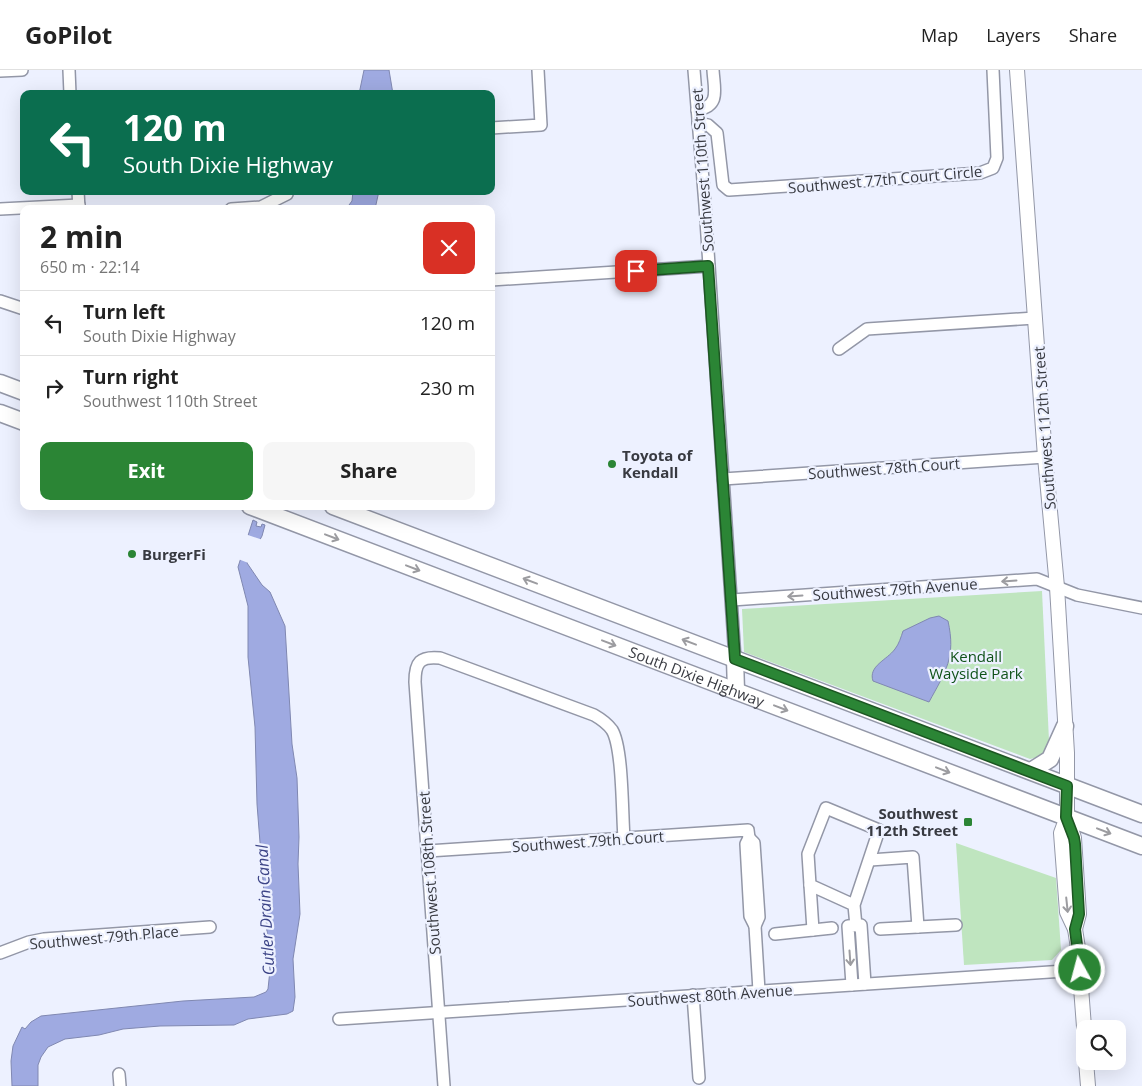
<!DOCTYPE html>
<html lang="en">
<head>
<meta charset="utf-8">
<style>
	:root { --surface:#fff; --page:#f6f6f6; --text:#222; --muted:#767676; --line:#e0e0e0; --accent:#2b8535 }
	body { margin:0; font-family:"Open Sans",sans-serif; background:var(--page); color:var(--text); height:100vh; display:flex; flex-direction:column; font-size:19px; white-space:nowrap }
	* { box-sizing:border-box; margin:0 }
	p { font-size:16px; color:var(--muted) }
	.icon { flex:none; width:28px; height:28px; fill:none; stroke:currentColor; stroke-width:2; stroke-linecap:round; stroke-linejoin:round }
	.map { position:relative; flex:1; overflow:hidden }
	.side { position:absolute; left:20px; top:135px; width:475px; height:305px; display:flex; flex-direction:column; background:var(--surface); border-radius:10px; box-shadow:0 5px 20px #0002 }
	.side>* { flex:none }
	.guide { position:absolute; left:20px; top:20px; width:475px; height:105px; border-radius:10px; box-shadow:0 5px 20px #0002; background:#0b6e4f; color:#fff; overflow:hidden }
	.fabs { position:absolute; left:1076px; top:950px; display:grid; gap:10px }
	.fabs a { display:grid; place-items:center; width:50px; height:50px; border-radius:10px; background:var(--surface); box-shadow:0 5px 20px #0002; font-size:25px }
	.pin { position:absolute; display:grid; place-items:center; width:42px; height:42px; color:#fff; margin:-21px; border-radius:10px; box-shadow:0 2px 8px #0006 }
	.me { position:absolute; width:55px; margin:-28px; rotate:353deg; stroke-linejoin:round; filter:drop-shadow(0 0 4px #0008) }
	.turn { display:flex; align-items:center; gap:18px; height:105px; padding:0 20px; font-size:22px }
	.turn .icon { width:65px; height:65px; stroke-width:2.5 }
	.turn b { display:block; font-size:35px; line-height:42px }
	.round { display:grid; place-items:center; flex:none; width:52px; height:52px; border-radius:10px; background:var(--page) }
	.headline { display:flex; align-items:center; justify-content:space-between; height:85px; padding:0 20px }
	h1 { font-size:30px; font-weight:700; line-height:38px }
	.primary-button { display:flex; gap:10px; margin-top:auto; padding:10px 20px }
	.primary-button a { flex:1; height:58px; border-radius:10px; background:var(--accent); color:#fff; font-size:20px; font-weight:700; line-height:58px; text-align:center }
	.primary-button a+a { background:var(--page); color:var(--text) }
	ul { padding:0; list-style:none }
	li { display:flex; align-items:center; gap:15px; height:65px; padding:0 20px; border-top:1px solid var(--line) }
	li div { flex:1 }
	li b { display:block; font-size:19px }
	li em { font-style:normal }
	header { display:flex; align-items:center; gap:30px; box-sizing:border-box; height:70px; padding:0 25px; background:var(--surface); border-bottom:1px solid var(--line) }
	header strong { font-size:24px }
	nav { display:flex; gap:28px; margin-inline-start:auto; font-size:18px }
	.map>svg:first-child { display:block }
</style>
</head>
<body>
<header>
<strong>GoPilot</strong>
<nav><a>Map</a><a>Layers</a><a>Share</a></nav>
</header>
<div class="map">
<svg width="1142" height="1016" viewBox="0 0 1142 1016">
	<rect width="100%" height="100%" fill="#edf1ff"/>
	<g fill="#bfe5bf">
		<path d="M1042 521 1049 671C1045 682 1042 687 1030 689L744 582 742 539Z"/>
		<path d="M956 773 1056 808 1061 880 1052 890 964 895Z"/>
	</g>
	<g fill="#9faae1" stroke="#8088b1">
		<path d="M364 0H389L393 24H359Z"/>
		<path d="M353 121H379L375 139H346L352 131Z"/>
		<path d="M253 450 257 452 256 456 261 457 262 454 265 455 262 466 247 493 262 515 270 522 285 556 292 674 297 708 299 767 298 794 300 844 293 889 295 927 293 941 287 944 248 949 234 955 160 956 123 959 99 965 65 969 48 977 41 987 38 995V1016H12L11 991 13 976 22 957 25 959 31 952 41 946 183 931 254 927 266 922 268 919 270 900 257 734 255 657 248 587V536L238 497Z"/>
		<path d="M939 546 948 551C956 587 946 601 929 632L873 611C868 596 887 590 895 579 899 574 901 567 903 561L930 548Z"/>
	</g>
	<path fill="#edf1ff" d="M245 464 263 470 250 493 251 494 238 489Z"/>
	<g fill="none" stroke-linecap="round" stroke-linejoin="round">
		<defs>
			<g id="minor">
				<path d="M69 0 70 24"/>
				<path d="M694 0 705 135 735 589"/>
				<path d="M0 1 22 0"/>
				<path d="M697 40C721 36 714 19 713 0"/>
				<path d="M698 53 708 55 717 63 723 115 729 120 980 103 993 98 997 88 993 0"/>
				<path d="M491 58 541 55 538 0"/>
				<path d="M78 121 79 139"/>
				<path d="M0 139 79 135"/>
				<path d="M231 139 261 137 287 124"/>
				<path d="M491 210 709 196"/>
				<path d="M0 231 24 239"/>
				<path d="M839 279 867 259 1035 248"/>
				<path d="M723 409 1045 387"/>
				<path d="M732 530 1037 509 1077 525 1142 538"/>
				<path d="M749 768 754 773 759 847 755 856"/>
				<path d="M428 781 748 760 749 768 746 774 750 846 755 856 759 921"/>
				<path d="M870 790 913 787 918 857"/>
				<path d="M810 815 813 860"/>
				<path d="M854 835 810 815 808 784 826 738 879 760 854 835 856 856"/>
				<path d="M880 859 956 855"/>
				<path d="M775 864 832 858"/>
				<path d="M0 883 29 872 44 869 210 857"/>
				<path d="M852 915 848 856 861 855 865 914"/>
				<path d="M693 925 699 1008"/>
				<path d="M339 949 1080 900"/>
				<path d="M119 1004 120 1016"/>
				<path d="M444 1016 415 612C415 592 420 586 440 588L594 645C601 649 607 653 612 660 623 678 622 744 624 768"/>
			</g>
			<g id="major">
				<path d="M1017 0 1045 387 1057 517 1067 683V747L1061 763 1067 842 1075 859 1078 878 1085 970"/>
				<path d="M1067 747 1074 768 1079 844 1075 859"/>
				<path d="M1086 991 1088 1016"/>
			</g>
			<g id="highway">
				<path d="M0 313 24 322"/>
				<path d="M0 343 24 352"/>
				<path id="s1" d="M250 436 1142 776"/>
				<path d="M333 436 1142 744"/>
				<path d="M735 589 736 621"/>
				<path d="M1031 701 1050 689 1065 656"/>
			</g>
		</defs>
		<use href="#minor" stroke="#9397a7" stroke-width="14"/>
		<use href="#major" stroke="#9397a7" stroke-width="16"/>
		<use href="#highway" stroke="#9397a7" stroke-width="19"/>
		<use href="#minor" stroke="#fff" stroke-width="11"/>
		<use href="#major" stroke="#fff" stroke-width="14"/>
		<use href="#highway" stroke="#fff" stroke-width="16"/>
	</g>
	<defs><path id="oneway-shaft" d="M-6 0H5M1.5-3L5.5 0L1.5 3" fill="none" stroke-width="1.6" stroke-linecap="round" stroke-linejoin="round" transform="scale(1.25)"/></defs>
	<g stroke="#9c9ca0">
		<use href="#oneway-shaft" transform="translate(332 467) rotate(21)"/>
		<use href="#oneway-shaft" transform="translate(413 498) rotate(21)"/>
		<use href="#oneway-shaft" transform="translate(530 511) rotate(-159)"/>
		<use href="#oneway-shaft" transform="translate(1009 511) rotate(176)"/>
		<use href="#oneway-shaft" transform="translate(795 526) rotate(176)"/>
		<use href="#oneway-shaft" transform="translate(689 572) rotate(-159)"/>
		<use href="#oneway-shaft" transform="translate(609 573) rotate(21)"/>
		<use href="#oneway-shaft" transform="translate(781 638) rotate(21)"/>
		<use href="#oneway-shaft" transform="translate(943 700) rotate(21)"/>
		<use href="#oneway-shaft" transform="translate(1104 761) rotate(21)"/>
		<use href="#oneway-shaft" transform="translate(1067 835) rotate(84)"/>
		<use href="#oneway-shaft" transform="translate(850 888) rotate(86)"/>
	</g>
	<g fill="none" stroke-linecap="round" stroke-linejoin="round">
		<defs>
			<path id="route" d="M636 201 708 196 735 589 1067 716 1066 747 1074 768 1075 774 1079 844 1075 859 1080 900"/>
		</defs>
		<use href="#route" stroke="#1c5622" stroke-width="12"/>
		<use href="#route" stroke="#2b8535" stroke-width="9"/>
	</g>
	<g fill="#2b8535" stroke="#edf1ff" stroke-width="2">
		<circle cx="612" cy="394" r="5"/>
		<circle cx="132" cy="484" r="5"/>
		<rect x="963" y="747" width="10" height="10" rx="2.5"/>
	</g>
	<g text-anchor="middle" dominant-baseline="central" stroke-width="4.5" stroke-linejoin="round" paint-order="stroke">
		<g font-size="15" fill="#383a41" stroke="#edf1ff">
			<text transform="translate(702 100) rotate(-94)">Southwest 110th Street</text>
			<text transform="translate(885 109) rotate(-5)">Southwest 77th Court Circle</text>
			<text transform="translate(1044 358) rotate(-94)">Southwest 112th Street</text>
			<text transform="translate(884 398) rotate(-4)">Southwest 78th Court</text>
			<text transform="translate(895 519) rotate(-4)">Southwest 79th Avenue</text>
			<text stroke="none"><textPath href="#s1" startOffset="478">South Dixie Highway</textPath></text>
			<text transform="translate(588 771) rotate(-4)">Southwest 79th Court</text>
			<text transform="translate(429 803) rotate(-94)">Southwest 108th Street</text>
			<text transform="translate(104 867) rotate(-5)">Southwest 79th Place</text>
			<text transform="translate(710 925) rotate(-4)">Southwest 80th Avenue</text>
		</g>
		<g font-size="15" font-weight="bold" fill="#383a41" stroke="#edf1ff" text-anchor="start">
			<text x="622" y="385">Toyota of<tspan x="622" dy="17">Kendall</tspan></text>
			<text x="142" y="484">BurgerFi</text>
			<text x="958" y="743" text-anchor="end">Southwest<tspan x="958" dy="17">112th Street</tspan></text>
		</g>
		<g font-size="15" fill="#0f5219" stroke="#edf1ff">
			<text x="976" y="586">Kendall<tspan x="976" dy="17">Wayside Park</tspan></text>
		</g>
		<g font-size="16" font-style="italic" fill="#3c4487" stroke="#edf1ff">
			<text transform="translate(265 840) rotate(-93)">Cutler Drain Canal</text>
		</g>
	</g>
</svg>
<div class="fabs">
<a><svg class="icon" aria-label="search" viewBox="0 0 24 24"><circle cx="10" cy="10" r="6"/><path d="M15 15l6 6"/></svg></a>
</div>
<div class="pin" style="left:636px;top:201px;background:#d93025"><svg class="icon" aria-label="arrive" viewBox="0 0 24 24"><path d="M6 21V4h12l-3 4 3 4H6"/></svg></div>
<svg class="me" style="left:1080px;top:900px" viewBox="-20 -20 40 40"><circle r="17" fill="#2b8535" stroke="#fff" stroke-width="3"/><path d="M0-11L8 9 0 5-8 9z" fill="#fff"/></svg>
<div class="guide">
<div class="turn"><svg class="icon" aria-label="left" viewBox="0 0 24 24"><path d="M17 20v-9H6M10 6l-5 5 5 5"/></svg><div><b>120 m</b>South Dixie Highway</div></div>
</div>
<section class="side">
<div class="headline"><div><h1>2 min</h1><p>650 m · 22:14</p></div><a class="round" style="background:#d93025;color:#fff"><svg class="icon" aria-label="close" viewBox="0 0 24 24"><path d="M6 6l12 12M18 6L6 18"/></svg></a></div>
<ul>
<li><svg class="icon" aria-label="left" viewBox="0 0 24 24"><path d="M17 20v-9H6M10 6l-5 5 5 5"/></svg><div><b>Turn left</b><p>South Dixie Highway</p></div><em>120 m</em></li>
<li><svg class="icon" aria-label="right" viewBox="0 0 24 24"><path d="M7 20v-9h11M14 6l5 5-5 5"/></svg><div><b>Turn right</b><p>Southwest 110th Street</p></div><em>230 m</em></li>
</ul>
<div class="primary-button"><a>Exit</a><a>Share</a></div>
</section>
</div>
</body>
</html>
